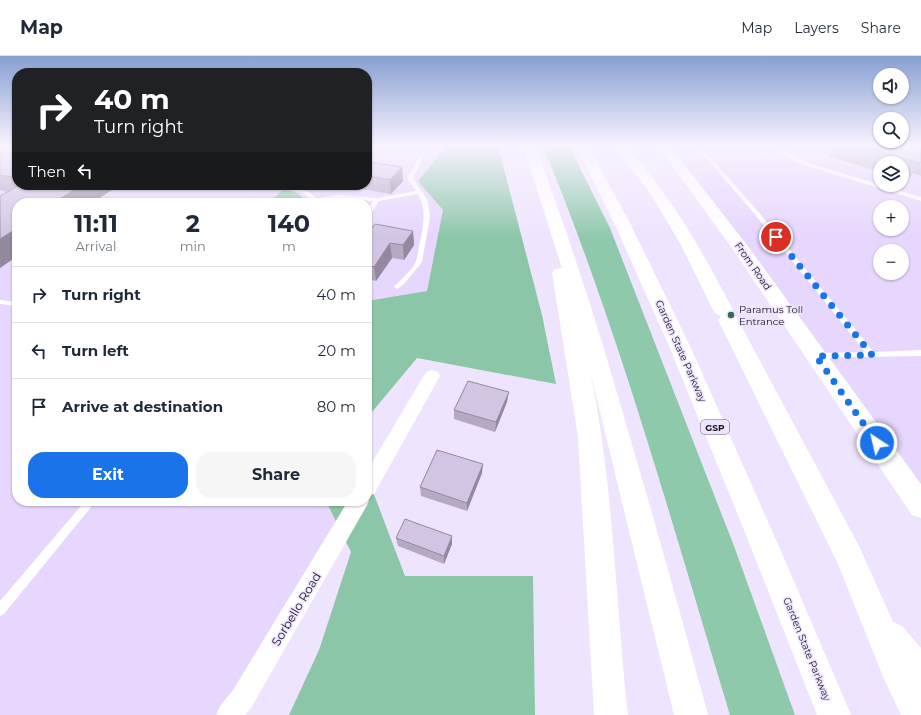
<!DOCTYPE html>
<html lang="en">
<head>
<meta charset="utf-8">
<style>
	:root { --surface:#fff; --page:#f6f6f7; --text:#1f2937; --muted:#747a83; --line:#e0e1e3; --accent:#1a73e8 }
	body { margin:0; font-family:Montserrat,sans-serif; background:var(--page); color:var(--text); height:100vh; display:flex; flex-direction:column; font-size:15px; white-space:nowrap }
	* { box-sizing:border-box; margin:0 }
	p { font-size:13px; color:var(--muted) }
	.icon { flex:none; width:22px; height:22px; fill:none; stroke:currentColor; stroke-width:2; stroke-linecap:round; stroke-linejoin:round }
	.map { position:relative; flex:1; overflow:hidden }
	.details { position:absolute; left:12px; top:142px; width:360px; height:308px; display:flex; flex-direction:column; background:var(--surface); border-radius:16px; box-shadow:0 1px 3px #0004 }
	.details>* { flex:none }
	.guide { position:absolute; left:12px; top:12px; width:360px; height:122px; border-radius:16px; box-shadow:0 1px 3px #0004; background:#202124; color:#fff; overflow:hidden }
	.controls { position:absolute; left:873px; top:12px; display:grid; gap:8px }
	.controls a { display:grid; place-items:center; width:36px; height:36px; border-radius:50%; background:var(--surface); box-shadow:0 1px 3px #0004; font-size:20px }
	.pin { position:absolute; display:grid; place-items:center; width:34px; height:34px; color:#fff; margin:-17px; border:2px solid #fff; border-radius:50%; box-shadow:0 1px 4px #0007 }
	.me { position:absolute; width:44px; margin:-22px; rotate:325deg; stroke-linejoin:round; filter:drop-shadow(0 0 3px #0008) }
	.turn { display:flex; align-items:center; gap:14px; height:84px; padding:0 16px; font-size:18px }
	.turn .icon { width:52px; height:52px; stroke-width:2.5 }
	.turn b { display:block; font-size:28px; line-height:34px }
	.then { display:flex; align-items:center; height:38px; padding:0 16px; background:#0003; gap:8px; font-size:15px }
	.eta { display:flex; justify-content:space-evenly; align-items:center; height:68px; text-align:center }
	.eta b { font-size:24px; font-weight:700; line-height:28px }
	.primary-button { display:flex; gap:8px; margin-top:auto; padding:8px 16px }
	.primary-button a { flex:1; height:46px; border-radius:16px; background:var(--accent); color:#fff; font-size:16px; font-weight:700; line-height:46px; text-align:center }
	.primary-button a+a { background:var(--page); color:var(--text) }
	ul { padding:0; list-style:none }
	li { display:flex; align-items:center; gap:12px; height:56px; padding:0 16px; border-top:1px solid var(--line) }
	li div { flex:1 }
	li b { display:block; font-size:15px }
	li em { font-style:normal }
	header { display:flex; align-items:center; gap:24px; box-sizing:border-box; height:56px; padding:0 20px; background:var(--surface); border-bottom:1px solid var(--line) }
	header strong { font-size:19px }
	nav { display:flex; gap:22px; margin-inline-start:auto; font-size:14px }
	.map>svg:first-child { display:block }
</style>
</head>
<body>
<header>
<strong>Map</strong>
<nav><a>Map</a><a>Layers</a><a>Share</a></nav>
</header>
<div class="map">
<svg width="921" height="659" viewBox="0 0 921 659">
	<rect width="100%" height="100%" fill="#efe4fe"/>
	<g fill="#e7d6fd" fill-rule="evenodd">
		<path d="M0 90 17 129H367V90H446L418 125 443 154 427 235 367 245V147H17V445H328L342 474 229 659H0Z"/>
		<path d="M664 90H921V450L685 116ZM880 107H902V129H880ZM880 151H902V173H880ZM880 195H902V217H880Z"/>
	</g>
	<g fill="#8fc9ac">
		<path d="M543 90H569L610 172 734 490 795 659H730C672 468 619 274 543 90Z"/>
		<path d="M283 134C293 134 302 138 306 147H268Z"/>
	</g>
	<g fill="#8cc6a9">
		<path d="M446 90H498L542 259 556 328 417 302 367 362V245L427 235 443 154 418 125Z"/>
		<path d="M367 420 405 520H533L535 659H289L319 594 351 496 326 445H367Z"/>
	</g>
	<g fill="none" stroke-linecap="round" stroke-linejoin="round">
		<g fill="#fff" fill-rule="evenodd">
			<path d="M696 90H700L756 153 874 296 921 294V300L815 302 814 300 815 298 818 297 865 296 752 155Z"/>
			<path d="M776 90H780L790 98 805 106 921 141V145L801 108 786 100Z"/>
			<path d="M416 99H420L422 103 413 122 428 145 430 162 422 206 404 228 397 233 394 231C400 224 413 214 416 205 418 199 418 192 420 186 423 170 427 153 418 138L379 145 369 161 367 162V156L373 145 337 143 320 145V147H316L303 137 270 129H280L307 135 317 142 337 139 377 142 416 135 407 122 418 103Z"/>
			<path d="M127 144 129 145V147H123Z"/>
			<path d="M0 244 17 246V250L0 248Z"/>
			<path d="M85 445H96L4 558 0 560V545Z"/>
		</g>
		<g fill="#fff" fill-rule="evenodd">
			<path d="M432 314 438 316 440 320 374 438 367 440V415L426 316Z"/>
			<path d="M367 441 369 445 366 451 251 652 245 659H216L220 650 233 634 348 445H367Z"/>
		</g>
		<path fill="#fff" fill-rule="evenodd" d="M658 90H670L747 189 921 428V462L912 459 734 195Z"/>
		<g fill="#fff" fill-rule="evenodd">
			<path d="M523 90H535C573 189 604 290 633 392 659 480 684 570 708 659H674L590 315C614 428 615 544 628 659H594L578 381 552 217 555 213 562 212Z"/>
			<path d="M576 90H588L631 169 690 290 781 495 851 659H817L744 474 669 290 615 169Z"/>
			<path d="M612 90H625C671 138 702 195 733 254L730 258 735 259 738 264 859 490 893 566 902 570 921 592V659H901L884 623 838 508 718 264 721 260 716 258 713 254 681 189 656 147 645 130Z"/>
		</g>
	</g>
	<g fill="#b5a9c3">
		<path d="M0 90H17V129H130L122 134 113 133 92 147H17V200L0 212 8 136 0 134Z"/>
		<path d="M828 90H921V120L913 117 908 124 902 122V107H880V116L829 100 833 94 827 92Z"/>
		<path d="M367 106 403 125 391 138 346 130V129H367Z"/>
		<path d="M413 175 414 189 404 204 392 202 376 225 367 223V178Z"/>
		<path d="M507 346 495 376 454 363V354Z"/>
		<path d="M482 417 467 455 421 440 420 431Z"/>
		<path d="M396 482 452 488 444 508 398 490Z"/>
	</g>
	<g fill="#93899f">
		<path d="M402 111 403 125 391 138 390 124Z"/>
		<path d="M82 129H111L113 133 92 147H53Z"/>
		<path d="M119 129H130L122 134Z"/>
		<path d="M16 173 17 175V200L0 212V183Z"/>
		<path d="M413 175 414 189 404 204 403 189Z"/>
		<path d="M390 187 392 202 376 225 374 211Z"/>
		<path d="M509 336 507 346 495 376 496 366Z"/>
		<path d="M483 408 482 417 467 455V447Z"/>
		<path d="M452 480V488L444 508V500Z"/>
	</g>
	<g fill="#d2c4e3" stroke="#93899f">
		<path d="M0 90H17V122L0 119Z"/>
		<path d="M861 90H921V105L920 107Z"/>
		<path d="M367 106 402 111 390 124 367 120Z"/>
		<path d="M20 129H82L53 147H17V174L16 173 0 183V140Z"/>
		<path d="M375 168 413 175 403 189 390 187 374 211 367 209V178Z"/>
		<path d="M468 325 509 336 496 366 454 354Z"/>
		<path d="M437 394 483 408 467 447 420 431Z"/>
		<path d="M405 463 452 480 444 500 396 482Z"/>
	</g>
	<linearGradient id="sky" x2="0" y2="1"><stop stop-color="#879fd1"/><stop offset="0.49" stop-color="#f8f3ff"/><stop offset="1" stop-color="#f8f3ff" stop-opacity="0"/></linearGradient>
	<rect width="921" height="182" fill="url(#sky)"/>
	<g fill="none" stroke-linecap="round" stroke-linejoin="round">
		<path stroke="#1a73e8" stroke-width="7" stroke-dasharray="0 12.6" d="M776 181 872 299 816 300 877 387"/>
	</g>
	<circle fill="#346b52" stroke="#efe4fe" stroke-width="1.5" cx="731" cy="259" r="4"/>
	<g text-anchor="middle" dominant-baseline="central" stroke-width="3" stroke-linejoin="round" paint-order="stroke">
		<rect fill="#efe4fe" stroke="#5a5363" stroke-width="1" x="701" y="364" width="28" height="14" rx="3"/>
		<g font-size="9" font-weight="bold" fill="#1a1520">
			<text x="715" y="371">GSP</text>
		</g>
		<g font-size="10" fill="#1a1520" stroke="#efe4fe">
			<text transform="translate(753 210) rotate(55)">From Road</text>
			<text transform="translate(681 295) rotate(66)">Garden State Parkway</text>
			<text transform="translate(807 593) rotate(68)">Garden State Parkway</text>
		</g>
		<g font-size="10" fill="#1a1520" stroke="#efe4fe" text-anchor="start">
			<text x="739" y="253">Paramus Toll<tspan x="739" dy="12">Entrance</tspan></text>
		</g>
		<g font-size="12" fill="#1a1520" stroke="#efe4fe">
			<text transform="translate(296 553) rotate(-59)">Sorbello Road</text>
		</g>
	</g>
</svg>
<div class="controls">
<a><svg class="icon" aria-label="sound" viewBox="0 0 24 24"><path d="M4 9h4l5-4v14l-5-4H4zM17 9q2 3 0 6"/></svg></a>
<a><svg class="icon" aria-label="search" viewBox="0 0 24 24"><circle cx="10" cy="10" r="6"/><path d="M15 15l6 6"/></svg></a>
<a><svg class="icon" aria-label="layers" viewBox="0 0 24 24"><path d="M12 4l9 5-9 5-9-5zM3 14l9 5 9-5"/></svg></a>
<a>+</a>
<a>−</a>
</div>
<div class="pin" style="left:776px;top:181px;background:#d93025"><svg class="icon" aria-label="arrive" viewBox="0 0 24 24"><path d="M6 21V4h12l-3 4 3 4H6"/></svg></div>
<svg class="me" style="left:877px;top:387px" viewBox="-20 -20 40 40"><circle r="17" fill="#1a73e8" stroke="#fff" stroke-width="3"/><path d="M0-11L8 9 0 5-8 9z" fill="#fff"/></svg>
<div class="guide">
<div class="turn"><svg class="icon" aria-label="right" viewBox="0 0 24 24"><path d="M7 20v-9h11M14 6l5 5-5 5"/></svg><div><b>40 m</b>Turn right</div></div>
<div class="then">Then<svg class="icon" aria-label="left" viewBox="0 0 24 24"><path d="M17 20v-9H6M10 6l-5 5 5 5"/></svg></div>
</div>
<section class="details">
<div class="eta">
<div><b>11:11</b><p>Arrival</p></div>
<div><b>2</b><p>min</p></div>
<div><b>140</b><p>m</p></div>
</div>
<ul>
<li><svg class="icon" aria-label="right" viewBox="0 0 24 24"><path d="M7 20v-9h11M14 6l5 5-5 5"/></svg><div><b>Turn right</b></div><em>40 m</em></li>
<li><svg class="icon" aria-label="left" viewBox="0 0 24 24"><path d="M17 20v-9H6M10 6l-5 5 5 5"/></svg><div><b>Turn left</b></div><em>20 m</em></li>
<li><svg class="icon" aria-label="arrive" viewBox="0 0 24 24"><path d="M6 21V4h12l-3 4 3 4H6"/></svg><div><b>Arrive at destination</b></div><em>80 m</em></li>
</ul>
<div class="primary-button"><a>Exit</a><a>Share</a></div>
</section>
</div>
</body>
</html>
